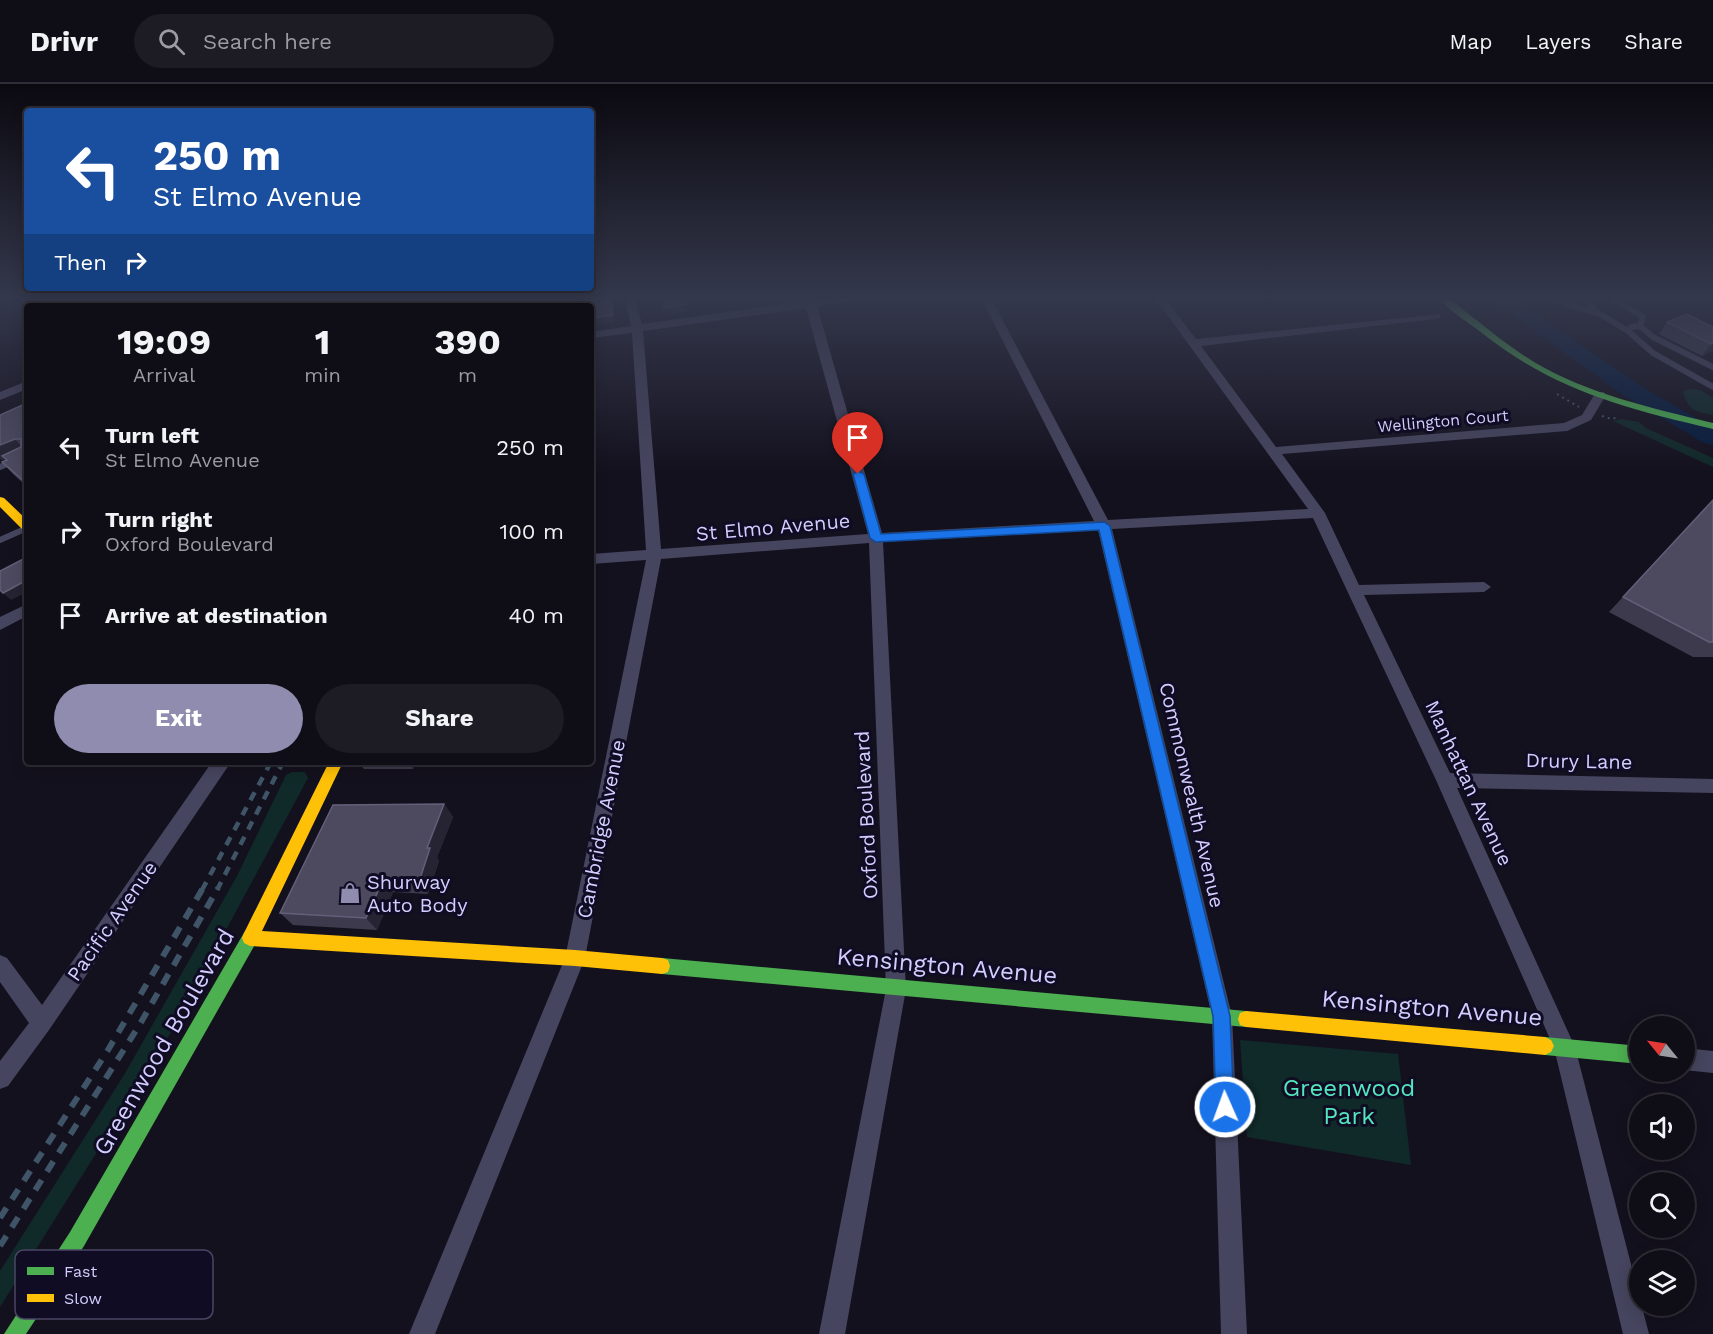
<!DOCTYPE html>
<html lang="en">
<head>
<meta charset="utf-8">
<style>
	:root { --surface:#0f0d16; --page:#1d1b23; --text:#f1f3f6; --muted:#9b9ca1; --line:#2f2d35; --accent:#908cb0 }
	body { margin:0; font-family:"Work Sans",sans-serif; background:var(--page); color:var(--text); height:100vh; display:flex; flex-direction:column; font-size:22px; white-space:nowrap }
	* { box-sizing:border-box; margin:0 }
	p { font-size:20px; color:var(--muted) }
	.icon { flex:none; width:33px; height:33px; fill:none; stroke:currentColor; stroke-width:2; stroke-linecap:round; stroke-linejoin:round }
	.map { position:relative; flex:1; overflow:hidden }
	.drawer { position:absolute; left:24px; top:219px; width:570px; height:462px; display:flex; flex-direction:column; background:var(--surface); border-radius:6px; box-shadow:0 3px 15px #0003,0 0 0 2px var(--line) }
	.drawer>* { flex:none }
	.banner { position:absolute; left:24px; top:24px; width:570px; height:183px; border-radius:6px; box-shadow:0 3px 15px #0003,0 0 0 2px var(--line); background:#1a4fa0; color:#fff; overflow:hidden }
	.needle { width:39px; rotate:300deg }
	.buttons { position:absolute; left:1629px; top:932px; display:grid; gap:12px }
	.buttons a { display:grid; place-items:center; width:66px; height:66px; border-radius:50%; background:var(--surface); box-shadow:0 3px 15px #0003,0 0 0 2px var(--line); font-size:30px }
	.pin { position:absolute; display:grid; place-items:center; width:51px; height:51px; color:#fff; margin:-62px -26px; border-radius:50% 50% 50% 0; rotate:-45deg; box-shadow:0 0 6px #0007 }
	.pin .icon { rotate:45deg }
	.me { position:absolute; width:66px; margin:-33px; rotate:358deg; stroke-linejoin:round; filter:drop-shadow(0 0 4px #0008) }
	.turn { display:flex; align-items:center; gap:21px; height:126px; padding:0 30px; font-size:27px }
	.turn .icon { width:78px; height:78px; stroke-width:2.5 }
	.turn b { display:block; font-size:42px; line-height:51px }
	.then { display:flex; align-items:center; height:57px; padding:0 30px; background:#0003; gap:12px; font-size:22px }
	.eta { display:flex; justify-content:space-evenly; align-items:center; height:102px; text-align:center }
	.eta b { font-size:36px; font-weight:700; line-height:42px }
	.primary-button { display:flex; gap:12px; margin-top:auto; padding:12px 30px }
	.primary-button a { flex:1; height:69px; border-radius:36px; background:var(--accent); color:#fff; font-size:24px; font-weight:700; line-height:69px; text-align:center }
	.primary-button a+a { background:var(--page); color:var(--text) }
	ul { padding:0; list-style:none }
	li { display:flex; align-items:center; gap:18px; height:84px; padding:0 30px }
	li div { flex:1 }
	li b { display:block; font-size:22px }
	li em { font-style:normal }
	header { display:flex; align-items:center; gap:36px; box-sizing:border-box; height:84px; padding:0 30px; background:var(--surface); border-bottom:2px solid var(--line) }
	header strong { font-size:28px }
	nav { display:flex; gap:33px; margin-inline-start:auto; font-size:21px }
	.search { width:420px; height:54px; background:var(--page); display:flex; align-items:center; gap:15px; box-sizing:border-box; padding:0 21px; border-radius:33px; color:var(--muted); font-size:22px }
	.map>svg:first-child { display:block }
</style>
</head>
<body>
<header>
<strong>Drivr</strong>
<div class="search"><svg class="icon" aria-label="search" viewBox="0 0 24 24"><circle cx="10" cy="10" r="6"/><path d="M15 15l6 6"/></svg>Search here</div>
<nav><a>Map</a><a>Layers</a><a>Share</a></nav>
</header>
<div class="map">
<svg width="1713" height="1250" viewBox="0 0 1713 1250">
	<rect width="100%" height="100%" fill="#14111e"/>
	<g fill="#102929">
		<path d="M1692 305 1700 306 1713 314V331C1695 327 1690 328 1683 309L1685 306Z"/>
		<path d="M1621 335 1639 338 1646 344 1713 374V383L1613 337Z"/>
		<path d="M292 688H305L308 694 165 959 0 1223V1187L124 991 237 792 286 691Z"/>
		<path d="M1240 956 1398 970 1411 1081 1247 1053Z"/>
	</g>
	<g fill="none" stroke-linecap="round" stroke-linejoin="round">
		<path fill="#071c3e" fill-rule="evenodd" d="M1491 214H1514L1639 301 1713 344V361L1704 359 1623 311 1494 218Z"/>
		<g stroke="#485868" stroke-width="2" stroke-dasharray="2 4" stroke-linecap="butt">
			<path d="M1557 310 1579 323"/>
			<path d="M1602 332 1611 335 1619 333"/>
		</g>
		<g stroke="#46455f" stroke-width="6">
			<path d="M1555 214 1566 220 1598 229 1628 247"/>
			<path d="M1586 214 1597 229"/>
			<path d="M1612 214 1643 233 1640 242 1653 253 1713 283"/>
			<path d="M1640 242 1631 243 1628 247 1653 269 1713 303"/>
			<path d="M0 383 27 371"/>
			<path d="M0 456 27 444"/>
		</g>
		<g fill="#46455f" fill-rule="evenodd">
			<path d="M223 214H237L222 222H208Z"/>
			<path d="M625 214H635L642 240 804 217V214H814L815 216 856 214 851 217 817 222 882 449 1094 437 981 214H991L1108 436 1308 425 1155 214H1165L1196 255 1440 230V234L1436 235 1201 262 1276 363 1564 339 1582 331 1596 308H1604L1606 311 1591 336 1567 347 1282 370 1325 429 1359 501 1484 498 1491 503 1484 508 1364 511 1450 689 1713 695V709L1457 704 1575 963 1649 1250H1623L1554 964 1436 696 1313 434 1112 445 1232 932 1247 1250H1221L1212 932 1098 446 883 458 906 905 845 1250H819L886 905 869 459 661 475 585 874 435 1250H409L565 874 646 476 591 480V470L646 466 632 249 591 254V248L631 242ZM806 224 868 450 661 465 643 247Z"/>
			<path d="M27 297V305L0 316V308Z"/>
			<path d="M27 520V532L0 546V533Z"/>
			<path d="M212 678H231L49 946 8 1002 0 1005V977L29 939 0 898V871L7 874 42 921Z"/>
			<path d="M1684 964 1713 967V989L1684 986Z"/>
		</g>
		<g fill="#4caf50" fill-rule="evenodd">
			<rect x="439" y="214" width="8" height="8"/>
			<path d="M1439 214H1448C1476 235 1503 259 1534 278 1588 310 1652 324 1713 339V345C1621 323 1553 306 1478 246 1465 236 1448 226 1439 214Z"/>
			<path d="M251 844 257 847 259 852 257 857 84 1162 26 1250H4L70 1148 245 847Z"/>
			<path d="M662 874 1246 927 1252 929 1254 935 1252 941 1246 943 662 890 656 888 654 882 656 876Z"/>
			<path d="M1545 953 1640 962V980L1545 971 1539 968 1536 962 1539 956Z"/>
		</g>
		<g fill="#ffc107" fill-rule="evenodd">
			<path d="M0 413 4 414 27 436V447L23 446 0 423Z"/>
			<path d="M329 678H343L262 847 575 866 662 874 668 876 670 882 668 888 662 890 575 882 250 862 244 859 242 854 244 849Z"/>
			<path d="M1246 927 1545 953 1551 956 1554 962 1551 968 1545 971 1246 943 1240 941 1238 935 1240 929Z"/>
		</g>
		<g stroke="#3f5567" stroke-width="4" stroke-dasharray="7 6" stroke-linecap="butt">
			<path d="M399 222 400 214"/>
			<path d="M408 222 409 214"/>
		</g>
		<g stroke="#3f5567" stroke-width="4.5" stroke-dasharray="9 8" stroke-linecap="butt">
			<path d="M202 806 271 678"/>
			<path d="M217 806 283 678"/>
		</g>
		<g stroke="#3f5567" stroke-width="6" stroke-dasharray="12 10" stroke-linecap="butt">
			<path d="M0 1134 108 966 203 804"/>
			<path d="M0 1162 140 940 218 804"/>
		</g>
	</g>
	<g fill="#3d3a4d">
		<path d="M1667 238 1713 243V267L1702 272 1659 250Z"/>
		<path d="M27 319V403L13 390 2 378 6 377 5 375 2 376 0 375V331Z"/>
		<path d="M1713 416V573H1693L1609 528Z"/>
		<path d="M358 678H415L413 685H364Z"/>
		<path d="M444 720 453 733 437 773 439 777 428 810 393 808 377 846 293 841 280 829Z"/>
	</g>
	<g fill="#262332">
		<path d="M487 214H542V216L497 222H488Z"/>
		<path d="M742 214H774L743 219Z"/>
		<path d="M611 215H613L614 223H612L614 238 595 242 593 234Z"/>
		<path d="M686 220 687 228 666 231 664 224Z"/>
		<path d="M1713 259V267L1702 272 1711 260Z"/>
		<path d="M15 355 25 366 2 372 5 375 2 376 0 374V361Z"/>
		<path d="M27 496V508L11 516 3 509Z"/>
		<path d="M409 678H415L413 685Z"/>
		<path d="M444 720 453 733 437 773 439 777 428 810 419 798 427 764Z"/>
		<path d="M383 796 393 808 377 846 366 834Z"/>
	</g>
	<g fill="#4d4a60" stroke="#625f79" stroke-width="1.5">
		<path d="M455 214H487L488 222H458V217L454 218Z"/>
		<path d="M579 214H612L613 215H611L613 231 593 234 591 222H579Z"/>
		<path d="M664 214H684L686 220 664 224Z"/>
		<path d="M1687 230 1713 243V259L1711 260 1667 238Z"/>
		<path d="M27 319V346L25 347 27 349V400L2 378 7 376 2 372 21 363V355H15L0 361V331Z"/>
		<path d="M1713 416V558H1709L1623 513Z"/>
		<path d="M25 474 27 475V496L3 509 0 506V487Z"/>
		<path d="M444 720 427 764H430L419 798 383 796 366 834 280 829 333 721Z"/>
	</g>
	<linearGradient id="sky" x2="0" y2="1"><stop stop-color="#0b0910"/><stop offset="0.55" stop-color="#34384c"/><stop offset="1" stop-color="#34384c" stop-opacity="0"/></linearGradient>
	<rect width="1713" height="389" fill="url(#sky)"/>
	<path fill="#1a73e8" stroke="#114b97" stroke-width="1.5" d="M858 387 864 390 881 450 1104 438 1110 442 1230 932 1234 1023 1232 1029 1225 1032 1219 1029 1216 1023 1213 932 1099 446 876 458 870 454 853 390Z"/>
	<defs>
		<symbol id="shop-bare" viewBox="-9 -9 18 18"><path d="M-5-2.5h2.3a2.7 3.5 0 0 1 5.4 0H5L5.5 6h-11ZM-1.5-2.5h3a1.5 2.3 0 0 0-3 0Z" fill="#908cb0" stroke="#100c23" stroke-width="2.5" paint-order="stroke"/></symbol>
	</defs>
	<g fill-rule="evenodd">
		<use href="#shop-bare" x="335" y="794" width="30" height="30"/>
	</g>
	<g text-anchor="middle" dominant-baseline="central" stroke-width="6" stroke-linejoin="round" paint-order="stroke">
		<g font-size="16" fill="#d3ceff" stroke="#100c23">
			<text transform="translate(1443 337) rotate(-5)">Wellington Court</text>
		</g>
		<g font-size="20" fill="#d3ceff" stroke="#100c23">
			<text transform="translate(773 443) rotate(-5)">St Elmo Avenue</text>
			<text transform="translate(1579 677) rotate(1)">Drury Lane</text>
			<text transform="translate(1469 699) rotate(65)">Manhattan Avenue</text>
			<text transform="translate(1192 711) rotate(77)">Commonwealth Avenue</text>
			<text transform="translate(866 731) rotate(-93)">Oxford Boulevard</text>
			<text transform="translate(601 745) rotate(-79)">Cambridge Avenue</text>
			<text transform="translate(112 837) rotate(-55)">Pacific Avenue</text>
		</g>
		<g font-size="20" fill="#d3ceff" stroke="#100c23" text-anchor="start">
			<text x="367" y="798">Shurway<tspan x="367" dy="23">Auto Body</tspan></text>
		</g>
		<g font-size="24" fill="#d3ceff" stroke="#100c23">
			<text transform="translate(947 882) rotate(5)">Kensington Avenue</text>
			<text transform="translate(1432 924) rotate(5)">Kensington Avenue</text>
			<text transform="translate(164 958) rotate(-60)">Greenwood Boulevard</text>
		</g>
		<g font-size="24" fill="#53e6bf" stroke="#100c23">
			<text x="1349" y="1004">Greenwood<tspan x="1349" dy="28">Park</tspan></text>
		</g>
	</g>
	<rect x="15" y="1166" width="198" height="69" rx="9" fill="#100c23" stroke="#4a4665" stroke-width="1.5"/>
	<rect x="27" y="1183" width="27" height="8" fill="#4caf50"/>
	<rect x="27" y="1210" width="27" height="8" fill="#ffc107"/>
	<g font-size="16" fill="#d3ceff">
		<text x="64" y="1193">Fast</text>
		<text x="64" y="1220">Slow</text>
	</g>
</svg>
<div class="buttons">
<a><svg class="needle" viewBox="-14 -14 28 28"><path d="M0-13l5 13h-10z" fill="#e53935"/><path d="M0 13l5-13h-10z" fill="#9b9ca1"/></svg></a>
<a><svg class="icon" aria-label="sound" viewBox="0 0 24 24"><path d="M4 9h4l5-4v14l-5-4H4zM17 9q2 3 0 6"/></svg></a>
<a><svg class="icon" aria-label="search" viewBox="0 0 24 24"><circle cx="10" cy="10" r="6"/><path d="M15 15l6 6"/></svg></a>
<a><svg class="icon" aria-label="layers" viewBox="0 0 24 24"><path d="M12 4l9 5-9 5-9-5zM3 14l9 5 9-5"/></svg></a>
</div>
<div class="pin" style="left:858px;top:390px;background:#d93025"><svg class="icon" aria-label="arrive" viewBox="0 0 24 24"><path d="M6 21V4h12l-3 4 3 4H6"/></svg></div>
<svg class="me" style="left:1225px;top:1023px" viewBox="-20 -20 40 40"><circle r="17" fill="#1a73e8" stroke="#fff" stroke-width="3"/><path d="M0-11L8 9 0 5-8 9z" fill="#fff"/></svg>
<div class="banner">
<div class="turn"><svg class="icon" aria-label="left" viewBox="0 0 24 24"><path d="M17 20v-9H6M10 6l-5 5 5 5"/></svg><div><b>250 m</b>St Elmo Avenue</div></div>
<div class="then">Then<svg class="icon" aria-label="right" viewBox="0 0 24 24"><path d="M7 20v-9h11M14 6l5 5-5 5"/></svg></div>
</div>
<section class="drawer">
<div class="eta">
<div><b>19:09</b><p>Arrival</p></div>
<div><b>1</b><p>min</p></div>
<div><b>390</b><p>m</p></div>
</div>
<ul>
<li><svg class="icon" aria-label="left" viewBox="0 0 24 24"><path d="M17 20v-9H6M10 6l-5 5 5 5"/></svg><div><b>Turn left</b><p>St Elmo Avenue</p></div><em>250 m</em></li>
<li><svg class="icon" aria-label="right" viewBox="0 0 24 24"><path d="M7 20v-9h11M14 6l5 5-5 5"/></svg><div><b>Turn right</b><p>Oxford Boulevard</p></div><em>100 m</em></li>
<li><svg class="icon" aria-label="arrive" viewBox="0 0 24 24"><path d="M6 21V4h12l-3 4 3 4H6"/></svg><div><b>Arrive at destination</b></div><em>40 m</em></li>
</ul>
<div class="primary-button"><a>Exit</a><a>Share</a></div>
</section>
</div>
</body>
</html>
